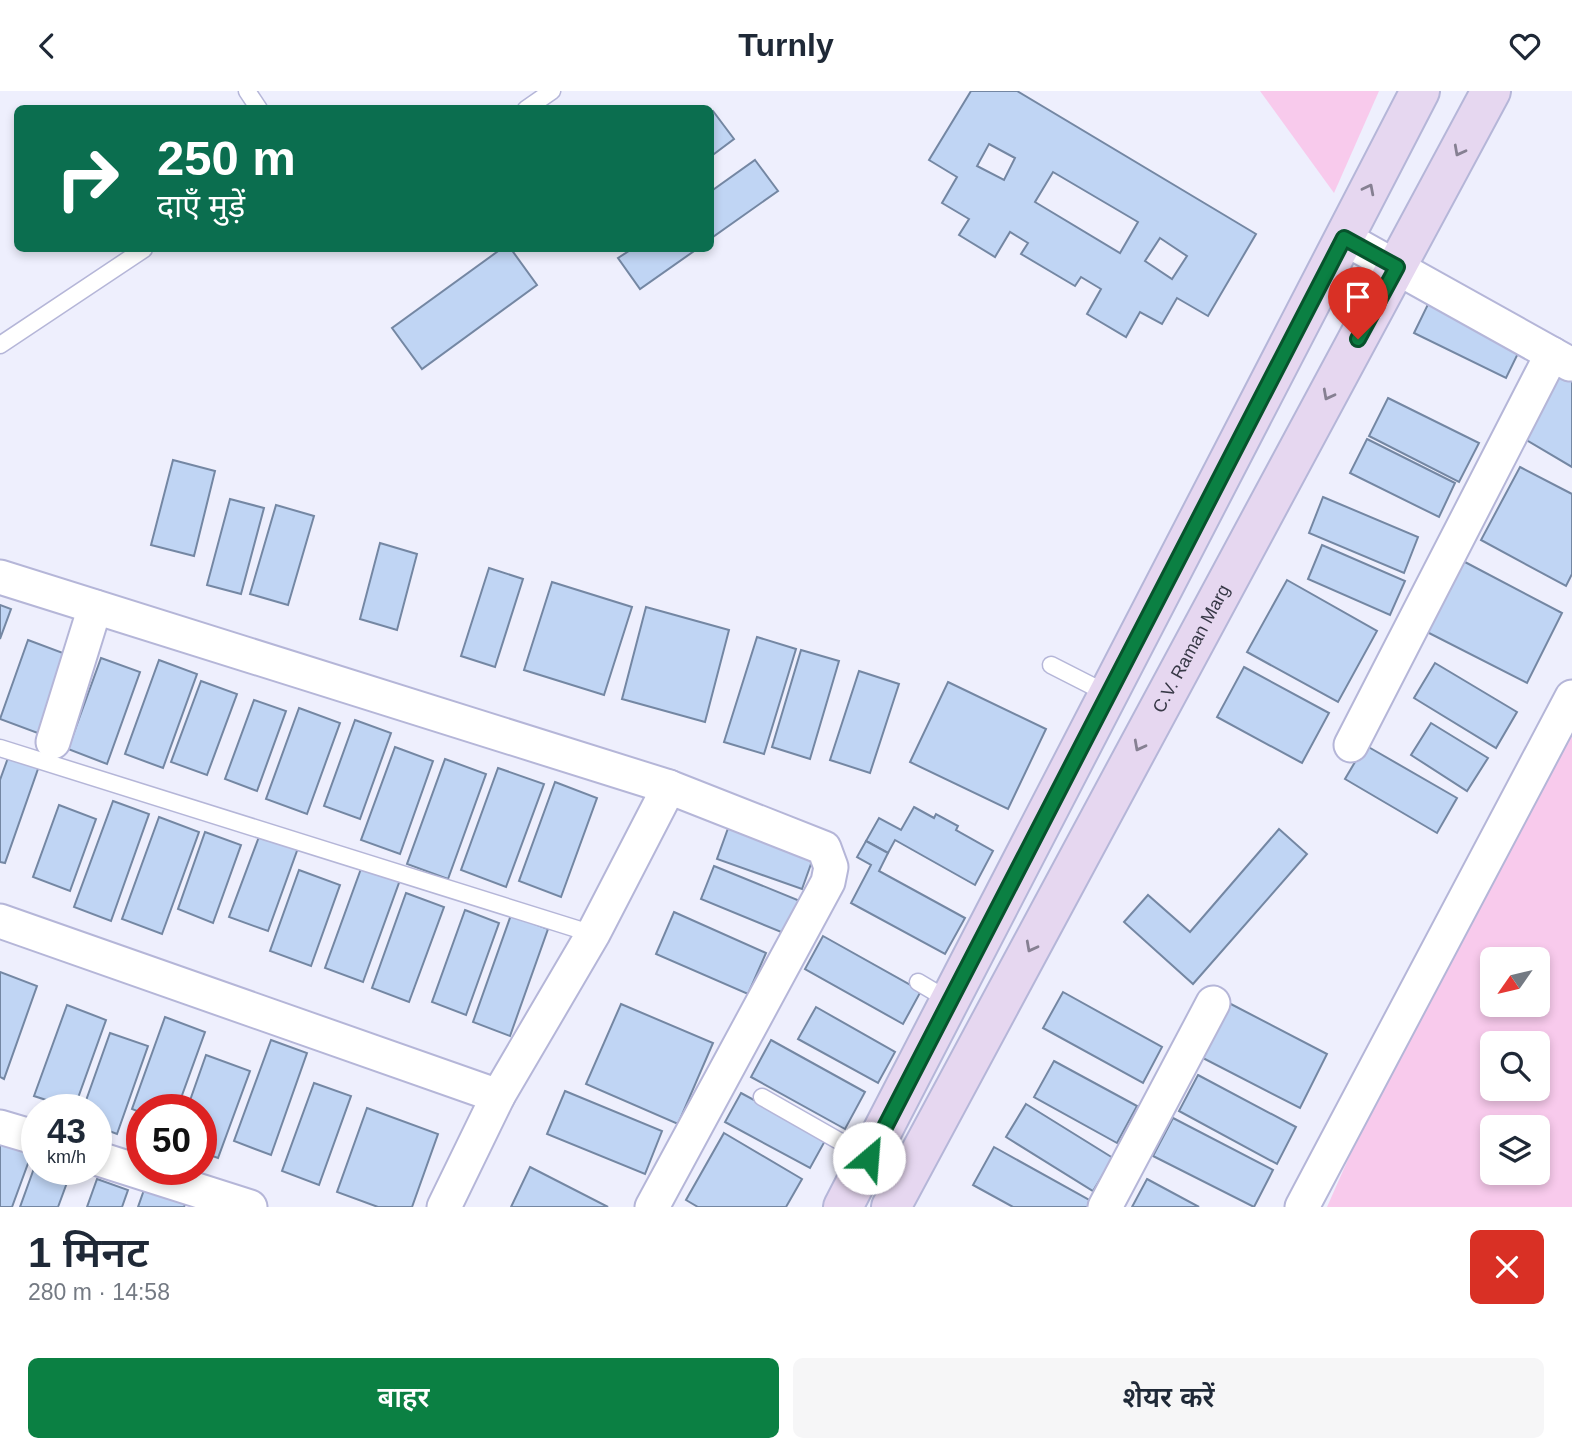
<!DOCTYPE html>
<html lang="hi">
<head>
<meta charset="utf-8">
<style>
	:root { --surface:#fff; --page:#f6f6f7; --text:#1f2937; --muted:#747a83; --accent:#0b8043 }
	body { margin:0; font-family:Helvetica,"Noto Sans Devanagari",sans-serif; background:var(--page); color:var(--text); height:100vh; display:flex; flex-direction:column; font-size:26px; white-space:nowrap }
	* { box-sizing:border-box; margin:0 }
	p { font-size:23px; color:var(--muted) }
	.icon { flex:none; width:38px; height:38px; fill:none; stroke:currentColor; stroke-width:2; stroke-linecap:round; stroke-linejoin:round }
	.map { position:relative; height:1116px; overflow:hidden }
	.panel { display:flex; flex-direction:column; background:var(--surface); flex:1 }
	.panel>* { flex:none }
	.hud { position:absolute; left:14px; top:14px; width:700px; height:147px; border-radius:10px; box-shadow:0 4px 10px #0003; background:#0b6e4f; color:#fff; overflow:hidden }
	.needle { width:46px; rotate:236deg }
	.controls { position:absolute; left:1480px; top:856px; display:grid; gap:14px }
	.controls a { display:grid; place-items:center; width:70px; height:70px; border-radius:10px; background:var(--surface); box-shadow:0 4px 10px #0003; font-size:35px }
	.speed { position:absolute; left:21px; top:1003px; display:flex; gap:14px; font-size:35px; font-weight:700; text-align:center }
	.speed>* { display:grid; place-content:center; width:91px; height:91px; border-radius:50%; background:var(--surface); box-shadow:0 4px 10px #0003; line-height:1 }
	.speed small { font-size:18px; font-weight:400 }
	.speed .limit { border:10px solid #d22; background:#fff; color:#111 }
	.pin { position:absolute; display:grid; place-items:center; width:60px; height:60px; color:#fff; margin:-72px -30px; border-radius:50% 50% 50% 0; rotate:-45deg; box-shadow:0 0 7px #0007 }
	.pin .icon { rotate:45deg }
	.me { position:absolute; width:77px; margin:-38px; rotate:27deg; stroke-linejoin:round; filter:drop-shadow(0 0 5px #0008) }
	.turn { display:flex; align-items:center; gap:24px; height:147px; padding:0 28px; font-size:32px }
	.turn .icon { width:91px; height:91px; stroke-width:2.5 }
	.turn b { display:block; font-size:49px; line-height:60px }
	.round { display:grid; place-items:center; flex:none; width:74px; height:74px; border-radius:10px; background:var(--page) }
	.summary { display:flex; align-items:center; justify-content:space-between; height:119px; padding:0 28px }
	h1 { font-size:42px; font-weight:600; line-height:52px }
	.button { display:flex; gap:14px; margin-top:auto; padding:14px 28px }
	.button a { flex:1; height:80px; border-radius:10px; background:var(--accent); color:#fff; font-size:28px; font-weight:600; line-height:80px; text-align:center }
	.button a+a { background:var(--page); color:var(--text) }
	header { display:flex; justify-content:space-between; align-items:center; height:91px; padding:0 28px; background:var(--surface); font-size:32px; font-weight:600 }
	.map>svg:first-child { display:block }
</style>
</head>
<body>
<header><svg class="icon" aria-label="back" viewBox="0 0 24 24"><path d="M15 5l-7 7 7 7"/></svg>Turnly<svg class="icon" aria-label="heart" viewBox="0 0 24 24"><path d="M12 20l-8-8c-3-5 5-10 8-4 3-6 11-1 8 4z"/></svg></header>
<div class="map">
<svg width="1572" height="1116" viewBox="0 0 1572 1116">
	<rect width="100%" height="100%" fill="#eeeffd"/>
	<g fill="#f8caec" fill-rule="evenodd">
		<path d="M1260 0H1379L1334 102Z"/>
		<path d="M1572 638V1116H1327L1350 1064ZM1493 868H1538V914H1493ZM1493 952H1538V998H1493ZM1493 1036H1538V1082H1493Z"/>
	</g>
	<g fill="#c0d5f4" stroke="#7487a3" stroke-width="2" fill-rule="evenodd">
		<path d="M971 0H1017L1256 143 1208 225 1177 207 1162 233 1140 221 1126 246 1087 223 1101 198 1081 186 1075 195 1021 163 1028 152 1010 141 995 166 959 144 969 128 942 112 957 86 929 69ZM989 53 1015 67 1004 89 977 75ZM1053 81 1138 131 1120 162 1035 111ZM1160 147 1187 165 1172 188 1145 170Z"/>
		<path d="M713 20 734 48 710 66V22Z"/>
		<path d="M755 69 778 100 710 148V101Z"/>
		<path d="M501 158H511L537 194 422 278 392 237Z"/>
		<path d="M632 158H697L640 198 618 167Z"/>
		<path d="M1433 203 1525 248 1506 287 1414 242Z"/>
		<path d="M1562 279 1572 285V376L1523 347Z"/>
		<path d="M1388 307 1479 352 1459 391 1369 345Z"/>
		<path d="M1367 348 1455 392 1439 426 1350 382Z"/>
		<path d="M173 369 215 380 194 465 151 454Z"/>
		<path d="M1520 376 1572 403V483L1566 495 1481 449Z"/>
		<path d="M1323 406 1418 446 1404 482 1309 442Z"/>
		<path d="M230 408 264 417 241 503 207 494Z"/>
		<path d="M276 414 314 425 288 514 250 503Z"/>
		<path d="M380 452 417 463 397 539 360 528Z"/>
		<path d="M1322 454 1405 490 1390 524 1308 488Z"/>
		<path d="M1463 470 1562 522 1527 592 1427 541Z"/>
		<path d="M489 477 523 488 495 576 461 565Z"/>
		<path d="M1287 489 1377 540 1338 611 1247 561Z"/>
		<path d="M552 491 632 516 604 604 524 579Z"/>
		<path d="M0 514 11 518 0 548Z"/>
		<path d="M646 516 729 539 705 631 622 608Z"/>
		<path d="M757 546 796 558 764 663 724 651Z"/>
		<path d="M28 549 71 565 43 644 0 628Z"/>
		<path d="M801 559 839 570 810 668 772 656Z"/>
		<path d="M101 567 140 581 107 673 68 658Z"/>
		<path d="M159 569 197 583 163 677 125 663Z"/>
		<path d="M1435 572 1517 621 1496 657 1414 607Z"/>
		<path d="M1244 576 1329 622 1302 672 1217 626Z"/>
		<path d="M859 580 899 593 870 682 830 669Z"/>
		<path d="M201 590 237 603 207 684 171 671Z"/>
		<path d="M948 591 1046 638 1008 718 910 671Z"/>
		<path d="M254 609 286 620 257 700 225 688Z"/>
		<path d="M299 617 340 632 307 723 266 708Z"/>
		<path d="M355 629 391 642 360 728 324 715Z"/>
		<path d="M1431 632 1488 667 1467 700 1411 664Z"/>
		<path d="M1365 654 1457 707 1437 742 1345 688Z"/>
		<path d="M395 656 433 670 400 763 361 749Z"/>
		<path d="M9 664 39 675 5 772 0 771V689Z"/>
		<path d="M445 668 486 683 448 788 407 773Z"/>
		<path d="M498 677 544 693 506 796 461 779Z"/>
		<path d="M555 691 597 707 561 806 519 790Z"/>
		<path d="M113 710 149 723 111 830 74 816Z"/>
		<path d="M59 714 96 728 70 800 33 786Z"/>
		<path d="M914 716 934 727 936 723 958 735 956 739 993 760 975 794 895 749 888 762 866 750 879 727 901 739Z"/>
		<path d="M159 726 199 741 162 843 122 828Z"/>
		<path d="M731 729 816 759 802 798 717 768Z"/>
		<path d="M1279 738 1307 763 1193 893 1124 831 1148 804 1190 841Z"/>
		<path d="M205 741 241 754 213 832 178 818Z"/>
		<path d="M260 743 298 757 268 840 229 826Z"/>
		<path d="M866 750 888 762 879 780 965 827 945 863 851 812 871 774 857 766Z"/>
		<path d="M362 775 400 789 363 891 325 877Z"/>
		<path d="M714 775 800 810 786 843 701 808Z"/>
		<path d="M299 779 340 794 311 875 270 860Z"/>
		<path d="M406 802 444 816 409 911 372 897Z"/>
		<path d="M465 819 499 832 466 924 432 911Z"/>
		<path d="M674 821 766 862 748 903 656 863Z"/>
		<path d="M511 824 548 838 510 945 473 931Z"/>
		<path d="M823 845 921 900 903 933 805 878Z"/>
		<path d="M0 881 37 895 4 988 0 986Z"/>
		<path d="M1063 901 1162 956 1143 992 1043 937Z"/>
		<path d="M1227 911 1327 963 1300 1017 1199 965Z"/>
		<path d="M621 913 713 952 678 1033 586 993Z"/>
		<path d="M67 914 106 929 74 1018 34 1005Z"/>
		<path d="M816 916 895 961 878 992 798 948Z"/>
		<path d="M165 926 205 941 177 1018H142V1022L132 1018Z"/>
		<path d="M110 942 148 955 117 1043 96 1035V1018H83Z"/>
		<path d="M271 949 307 962 271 1064 234 1050Z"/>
		<path d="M771 949 865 1001 845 1038 751 986Z"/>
		<path d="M206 964 250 980 218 1067 201 1061V1018H187Z"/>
		<path d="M1054 970 1137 1015 1117 1052 1034 1006Z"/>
		<path d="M1198 984 1296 1036 1277 1073 1179 1020Z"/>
		<path d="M314 992 351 1005 319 1094 282 1080Z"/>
		<path d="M565 1000 662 1040 645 1083 547 1043Z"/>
		<path d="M741 1002 826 1048 810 1077 725 1031Z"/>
		<path d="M1026 1013 1113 1067 1093 1100 1006 1046Z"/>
		<path d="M367 1017 438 1043 412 1116H378L337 1101Z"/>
		<path d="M1173 1027 1273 1079 1254 1116 1153 1065Z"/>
		<path d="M724 1042 802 1088 786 1116H698L686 1109Z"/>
		<path d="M0 1044 34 1056 12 1116H0Z"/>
		<path d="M994 1056 1091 1110 1088 1116H1013L973 1094Z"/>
		<path d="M37 1069V1078H72L58 1116H20Z"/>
		<path d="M530 1076 608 1116H511Z"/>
		<path d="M97 1088 128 1099 122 1116H87Z"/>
		<path d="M1147 1088 1199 1116H1132Z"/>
		<path d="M145 1096 186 1111 184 1116H138Z"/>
	</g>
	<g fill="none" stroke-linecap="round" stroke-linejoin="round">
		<defs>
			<g id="lane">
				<path d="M247 0 259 18"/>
				<path d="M526 18 552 0"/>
				<path d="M0 254 144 158"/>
				<path d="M1051 574 1108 603"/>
				<path d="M0 657 593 843"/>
				<path d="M918 891 950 910"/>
				<path d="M762 1006 869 1067"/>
			</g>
			<g id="street">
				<path d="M1344 147 1570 273"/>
				<path d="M0 486 669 696 824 757 831 776 828 791 652 1116"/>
				<path d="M53 651 95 516"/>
				<path d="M1351 654 1552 263"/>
				<path d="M0 830 498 1005"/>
				<path d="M0 1036 37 1047"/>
				<path d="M96 1067 250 1116"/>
				<path d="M444 1116 498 1005 593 843 669 696"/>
				<path d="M1105 1116 1213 912"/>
				<path d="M1302 1116 1572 606"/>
			</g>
			<g id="secondary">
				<path d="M843 1116 1420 0"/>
				<path id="s1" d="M891 1116 1491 0"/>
			</g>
		</defs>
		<use href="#lane" stroke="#b5b6d8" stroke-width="19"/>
		<use href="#street" stroke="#b5b6d8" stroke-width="37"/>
		<use href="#secondary" stroke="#b5b6d8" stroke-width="42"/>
		<use href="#lane" stroke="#fff" stroke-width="16"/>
		<use href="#street" stroke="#fff" stroke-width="33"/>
		<use href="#secondary" stroke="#e6d7f0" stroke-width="38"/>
	</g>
	<defs><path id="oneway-chevron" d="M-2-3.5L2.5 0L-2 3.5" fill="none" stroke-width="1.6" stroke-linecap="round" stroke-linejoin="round" transform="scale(1.75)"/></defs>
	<g stroke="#868092">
		<use href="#oneway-chevron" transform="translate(1459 60) rotate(118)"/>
		<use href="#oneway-chevron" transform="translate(1369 98) rotate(-63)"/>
		<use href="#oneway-chevron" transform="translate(1328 304) rotate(118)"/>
		<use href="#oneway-chevron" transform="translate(1139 655) rotate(118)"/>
		<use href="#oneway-chevron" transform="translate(1031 856) rotate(118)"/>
	</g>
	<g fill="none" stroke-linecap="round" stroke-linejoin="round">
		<defs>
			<path id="route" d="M869 1067 1344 147 1397 176 1358 248"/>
		</defs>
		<use href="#route" stroke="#07532c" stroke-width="18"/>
		<use href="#route" stroke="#0b8043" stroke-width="12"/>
	</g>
	<g text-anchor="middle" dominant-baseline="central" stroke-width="7" stroke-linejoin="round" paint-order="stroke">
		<g font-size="18" fill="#373846" stroke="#fff">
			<text stroke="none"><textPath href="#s1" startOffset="634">C.V. Raman Marg</textPath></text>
		</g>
	</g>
</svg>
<div class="controls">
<a><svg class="needle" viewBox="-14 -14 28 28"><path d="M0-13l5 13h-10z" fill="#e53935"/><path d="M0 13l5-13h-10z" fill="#747a83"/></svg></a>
<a><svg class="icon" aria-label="search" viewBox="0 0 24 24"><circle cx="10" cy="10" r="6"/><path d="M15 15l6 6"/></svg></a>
<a><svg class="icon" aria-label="layers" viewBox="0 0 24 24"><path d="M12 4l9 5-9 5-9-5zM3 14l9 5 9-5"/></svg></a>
</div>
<div class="speed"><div>43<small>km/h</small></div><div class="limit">50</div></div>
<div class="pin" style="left:1358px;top:248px;background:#d93025"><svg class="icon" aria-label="arrive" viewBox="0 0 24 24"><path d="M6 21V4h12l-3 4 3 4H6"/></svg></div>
<svg class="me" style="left:869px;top:1067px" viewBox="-20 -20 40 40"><circle r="19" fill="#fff"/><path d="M0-13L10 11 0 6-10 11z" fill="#0b8043"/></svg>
<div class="hud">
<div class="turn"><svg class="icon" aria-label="right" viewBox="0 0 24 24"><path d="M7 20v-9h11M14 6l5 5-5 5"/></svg><div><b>250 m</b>दाएँ मुड़ें</div></div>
</div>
</div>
<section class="panel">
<div class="summary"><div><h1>1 मिनट</h1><p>280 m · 14:58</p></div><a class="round" style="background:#d93025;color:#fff"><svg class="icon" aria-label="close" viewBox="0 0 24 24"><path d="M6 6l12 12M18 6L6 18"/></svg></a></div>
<div class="button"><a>बाहर</a><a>शेयर करें</a></div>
</section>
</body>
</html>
